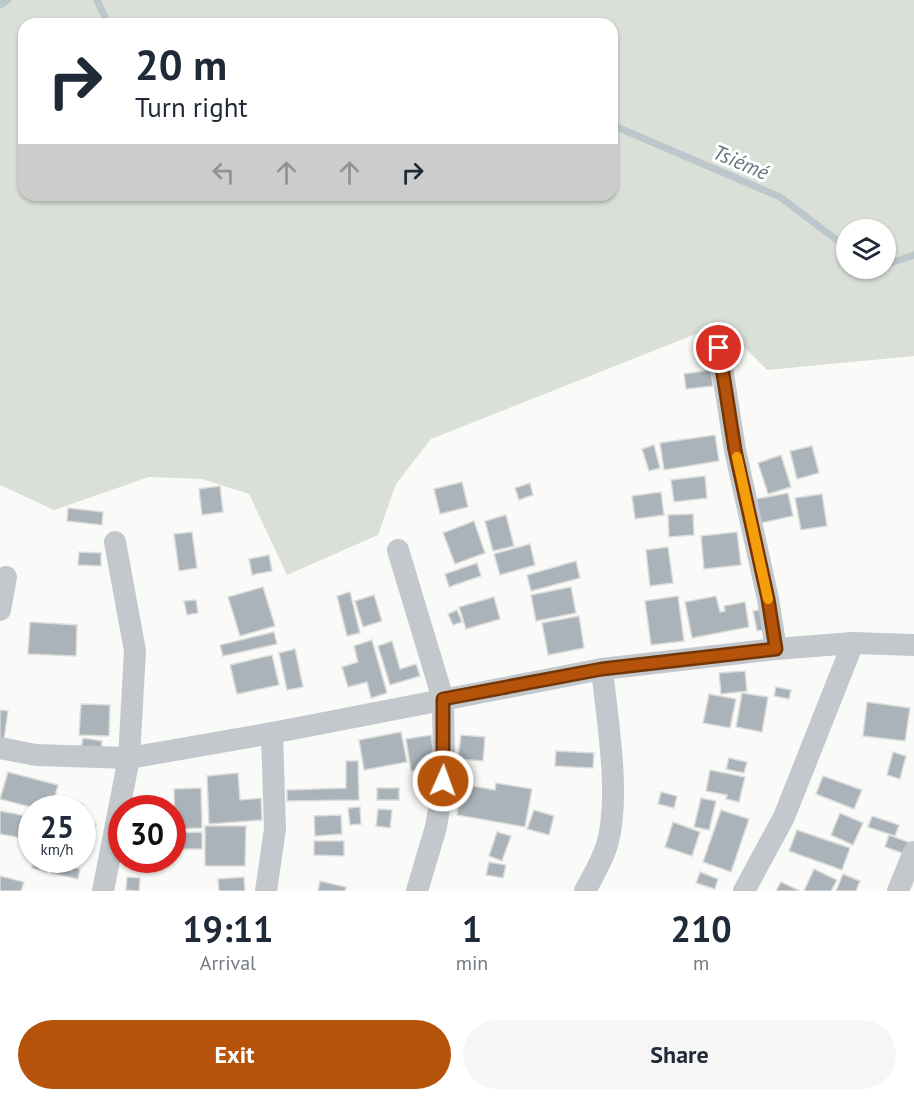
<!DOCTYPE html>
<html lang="en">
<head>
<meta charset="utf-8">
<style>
	:root { --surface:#fff; --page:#f6f6f7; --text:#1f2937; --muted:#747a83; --accent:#b45309 }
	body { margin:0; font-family:"PT Sans",sans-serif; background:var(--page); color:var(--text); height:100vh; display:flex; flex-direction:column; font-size:22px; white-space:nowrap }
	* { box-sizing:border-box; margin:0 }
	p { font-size:20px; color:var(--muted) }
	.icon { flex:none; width:33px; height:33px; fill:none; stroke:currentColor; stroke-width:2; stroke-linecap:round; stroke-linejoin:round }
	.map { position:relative; height:891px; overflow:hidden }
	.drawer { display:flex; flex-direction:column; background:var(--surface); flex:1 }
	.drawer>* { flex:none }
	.top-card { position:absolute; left:18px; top:18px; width:600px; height:183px; border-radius:18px; box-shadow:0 2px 4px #0004; background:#fff; color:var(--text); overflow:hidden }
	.tools { position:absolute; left:836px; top:219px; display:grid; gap:12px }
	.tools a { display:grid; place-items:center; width:60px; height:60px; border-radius:50%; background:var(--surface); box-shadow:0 2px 4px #0004; font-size:30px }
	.speed { position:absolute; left:18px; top:795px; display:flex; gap:12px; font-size:30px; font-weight:700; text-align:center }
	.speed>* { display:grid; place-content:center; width:78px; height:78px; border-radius:50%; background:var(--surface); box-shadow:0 2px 4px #0004; line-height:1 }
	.speed small { font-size:15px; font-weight:400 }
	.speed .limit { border:9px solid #d22; background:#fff; color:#111 }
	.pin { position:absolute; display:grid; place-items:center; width:51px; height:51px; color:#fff; margin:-26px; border:3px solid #fff; border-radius:50%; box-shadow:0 2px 6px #0007 }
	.me { position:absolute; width:66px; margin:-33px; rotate:2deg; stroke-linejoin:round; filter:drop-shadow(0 0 4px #0008) }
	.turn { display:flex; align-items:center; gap:21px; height:126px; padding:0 18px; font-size:27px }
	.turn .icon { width:78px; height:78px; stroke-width:2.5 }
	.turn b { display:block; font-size:42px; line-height:51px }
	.lanes { display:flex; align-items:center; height:57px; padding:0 18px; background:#0003; justify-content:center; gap:30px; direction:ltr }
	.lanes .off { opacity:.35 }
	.eta { display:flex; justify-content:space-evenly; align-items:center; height:102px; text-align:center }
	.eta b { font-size:36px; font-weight:800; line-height:42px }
	.button { display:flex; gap:12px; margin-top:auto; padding:12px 18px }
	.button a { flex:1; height:69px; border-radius:36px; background:var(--accent); color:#fff; font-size:24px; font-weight:800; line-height:69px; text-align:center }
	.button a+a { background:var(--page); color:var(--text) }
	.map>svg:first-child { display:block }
</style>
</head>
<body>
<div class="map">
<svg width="914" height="891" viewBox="0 0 914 891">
	<rect width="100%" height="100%" fill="#fafaf8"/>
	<path fill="#dadfd7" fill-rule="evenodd" d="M0 0H914V356L767 370 721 324 431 439 396 484 378 535 287 575 249 494 202 479 149 477 54 510 0 485ZM24 24H612V195H24ZM846 230H885V268H846Z"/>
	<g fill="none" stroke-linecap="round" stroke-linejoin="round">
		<g stroke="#bbc7cb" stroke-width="7">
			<path d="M97 0 108 24"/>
			<path d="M0 5 8 0"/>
			<path d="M612 125 780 197 846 247"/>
			<path d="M885 265 914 255"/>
			<path d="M874 268H875"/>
		</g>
	</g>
	<g fill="#aab3b9" stroke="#dcdcda" stroke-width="1.5">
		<path d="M711 370 713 386 686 389 684 374Z"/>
		<path d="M715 435 719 461 664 470 660 443Z"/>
		<path d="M654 445 660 468 649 471 642 449Z"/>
		<path d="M812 446 819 473 797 479 790 451Z"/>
		<path d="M781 455 791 487 768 494 758 463Z"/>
		<path d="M705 476 707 498 674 502 671 480Z"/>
		<path d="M462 482 468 507 440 514 434 489Z"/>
		<path d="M530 483 533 495 519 500 515 488Z"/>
		<path d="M220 486 223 512 202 515 199 489Z"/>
		<path d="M661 492 664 515 635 519 632 496Z"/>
		<path d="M788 493 793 516 761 523 756 499Z"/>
		<path d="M822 494 827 526 801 530 795 498Z"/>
		<path d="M68 508 103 512 102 525 67 521Z"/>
		<path d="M693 514 694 535 669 537 668 515Z"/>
		<path d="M506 515 514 546 493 551 485 521Z"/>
		<path d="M474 521 485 553 455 564 443 533Z"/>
		<path d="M192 532 197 568 179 571 174 534Z"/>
		<path d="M737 532 741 565 704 569 701 536Z"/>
		<path d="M530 544 535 565 500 575 494 554Z"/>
		<path d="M668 547 673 583 650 586 646 550Z"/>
		<path d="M79 552 101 553V566L78 565Z"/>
		<path d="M269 555 272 571 252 575 249 559Z"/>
		<path d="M576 561 580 578 531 591 527 575Z"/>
		<path d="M477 563 481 576 449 587 445 574Z"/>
		<path d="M263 587 275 626 240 636 228 597Z"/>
		<path d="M571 587 576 613 536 621 531 595Z"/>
		<path d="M350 592 360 633 347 636 337 596Z"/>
		<path d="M374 595 382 621 363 627 355 601Z"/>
		<path d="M678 596 684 641 651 645 645 601Z"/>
		<path d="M716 596 720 612 725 611 724 606 745 602 749 627 692 638 685 602Z"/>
		<path d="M494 597 500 619 466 629 459 607Z"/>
		<path d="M196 600 198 613 187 615 184 601Z"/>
		<path d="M764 609 768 629 757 631 753 611Z"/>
		<path d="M457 610 462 622 453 625 448 614Z"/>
		<path d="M579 616 584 648 548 655 542 623Z"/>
		<path d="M30 622 77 625 76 656 28 654Z"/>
		<path d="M274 632 277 644 223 656 220 645Z"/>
		<path d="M372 640 387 693 371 698 367 682 348 687 342 667 358 662 354 646Z"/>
		<path d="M392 641 400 669 416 664 420 676 390 685 378 646Z"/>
		<path d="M295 649 303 687 287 690 279 653Z"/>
		<path d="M272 655 279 685 237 694 230 665Z"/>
		<path d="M745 671 747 691 721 694 719 673Z"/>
		<path d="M776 687 791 690 789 699 774 696Z"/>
		<path d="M742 693 768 697 762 732 736 727Z"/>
		<path d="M709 694 736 699 730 728 703 723Z"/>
		<path d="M867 702 910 708 905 741 863 736Z"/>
		<path d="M81 704 110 705 109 736 79 735Z"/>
		<path d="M0 710 8 711 4 739H0Z"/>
		<path d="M401 732 407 762 364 770 359 740Z"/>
		<path d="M431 735 436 768 411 771 406 739Z"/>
		<path d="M461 735 485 737 483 761 458 759Z"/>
		<path d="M83 738 102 741 101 751 81 748Z"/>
		<path d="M556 751 594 753 593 768 555 766Z"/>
		<path d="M893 752 906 756 900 779 887 775Z"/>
		<path d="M729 758 747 762 744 773 726 769Z"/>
		<path d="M346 761H358L359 800 287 801V790L346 788Z"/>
		<path d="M710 770 745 777 739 802 726 799 727 795 706 791Z"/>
		<path d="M8 772 58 785 52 808H34L0 799Z"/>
		<path d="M238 773 240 800 261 798 262 820 209 824 207 776Z"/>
		<path d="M823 776 862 790 854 809 816 794Z"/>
		<path d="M496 783 532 789 525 827 457 815 462 784 495 790Z"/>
		<path d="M201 788 202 828 175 829 174 789Z"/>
		<rect x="377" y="788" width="22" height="12"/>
		<path d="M661 792 677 796 674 808 658 804Z"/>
		<path d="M701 798 716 801 709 830 694 827Z"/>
		<path d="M67 800 83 804 82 808H65Z"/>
		<path d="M360 807 361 824 350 825 348 808Z"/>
		<path d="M378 809 392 810 390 828 376 826Z"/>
		<path d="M534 810 554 816 549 835 527 829Z"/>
		<path d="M721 810 749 819 731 872 703 862Z"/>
		<path d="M0 811 32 817V840L0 834Z"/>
		<path d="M840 813 863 823 853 845 831 835Z"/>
		<path d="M341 815 342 834 315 836 314 816Z"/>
		<path d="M872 816 899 825 895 836 868 827Z"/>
		<path d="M82 820 96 824 90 848 82 846Z"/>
		<path d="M673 822 700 832 692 856 665 847Z"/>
		<path d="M205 826H246L245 866H205Z"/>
		<path d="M797 830 850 848 842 870 789 851Z"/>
		<path d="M202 832V849H174L173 833Z"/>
		<path d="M497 832 511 836 502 861 489 856Z"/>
		<path d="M889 835 913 844 908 855 885 847Z"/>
		<path d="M314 841H344V856L314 855Z"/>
		<path d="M34 860H51L47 872 32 868Z"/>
		<path d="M489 862 506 865 503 878 486 875Z"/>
		<path d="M54 863 80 869 78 879 51 873Z"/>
		<path d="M814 869 837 880 831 891H804Z"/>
		<path d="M700 872 718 879 715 889 696 883Z"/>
		<path d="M843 874 860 881 856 891H836Z"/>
		<path d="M0 876 24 882 21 891H0Z"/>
		<path d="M127 877 140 878 139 891 126 890Z"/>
		<path d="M244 877 245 891H219L218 879Z"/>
		<path d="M320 881 346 887 345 891H318Z"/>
		<path d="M781 882 800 891H776Z"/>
	</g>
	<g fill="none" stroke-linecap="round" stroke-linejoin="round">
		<g stroke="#c3c8cc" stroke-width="22">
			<path d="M719 348 735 450 768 599 776 649"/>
			<path d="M398 550 443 699 444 764 441 797 436 827 417 891"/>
			<path d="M0 610 6 577"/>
			<path d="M0 748 36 755 129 758 272 733 602 669 776 649 853 643 914 645"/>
			<path d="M103 891 129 758 135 651 115 542"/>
			<path d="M266 891 275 829 272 733"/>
			<path d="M585 891C593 876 602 861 607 845 621 796 607 719 602 669"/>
			<path d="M744 891 784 817 853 643"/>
			<path d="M898 891 914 852"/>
		</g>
	</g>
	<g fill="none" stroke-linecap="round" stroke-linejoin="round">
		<defs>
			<path id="route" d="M443 781V699L602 669 776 649 768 599 735 450 719 348"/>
		</defs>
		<use href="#route" stroke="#753606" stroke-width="15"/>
		<use href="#route" stroke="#b45309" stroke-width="10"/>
		<path stroke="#f59e0b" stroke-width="10" d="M737 457 768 599"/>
	</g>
	<g text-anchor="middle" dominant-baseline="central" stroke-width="6" stroke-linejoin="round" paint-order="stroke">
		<g font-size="21" font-style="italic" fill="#60757c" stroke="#fff">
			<text transform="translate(741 162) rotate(23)">Tsiémé</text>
		</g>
	</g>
</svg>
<div class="tools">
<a><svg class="icon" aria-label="layers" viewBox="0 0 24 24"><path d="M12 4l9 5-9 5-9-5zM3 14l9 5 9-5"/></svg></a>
</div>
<div class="speed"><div>25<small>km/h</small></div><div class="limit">30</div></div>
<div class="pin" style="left:719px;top:348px;background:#d93025"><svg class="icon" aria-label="arrive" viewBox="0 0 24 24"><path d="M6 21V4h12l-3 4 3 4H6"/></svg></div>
<svg class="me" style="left:443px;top:781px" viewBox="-20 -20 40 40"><circle r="17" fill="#b45309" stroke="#fff" stroke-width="3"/><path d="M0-11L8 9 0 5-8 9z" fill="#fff"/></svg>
<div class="top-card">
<div class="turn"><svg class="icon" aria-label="right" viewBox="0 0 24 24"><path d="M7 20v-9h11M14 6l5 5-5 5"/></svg><div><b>20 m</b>Turn right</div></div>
<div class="lanes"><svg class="icon off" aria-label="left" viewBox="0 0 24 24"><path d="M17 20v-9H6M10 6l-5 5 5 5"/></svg><svg class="icon off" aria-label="ahead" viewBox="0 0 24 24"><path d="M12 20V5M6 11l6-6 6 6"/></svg><svg class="icon off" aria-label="ahead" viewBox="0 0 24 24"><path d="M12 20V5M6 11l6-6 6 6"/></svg><svg class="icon" aria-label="right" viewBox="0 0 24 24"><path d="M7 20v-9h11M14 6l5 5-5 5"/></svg></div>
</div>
</div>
<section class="drawer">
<div class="eta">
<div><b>19:11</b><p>Arrival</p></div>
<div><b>1</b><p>min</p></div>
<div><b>210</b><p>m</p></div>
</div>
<div class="button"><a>Exit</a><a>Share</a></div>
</section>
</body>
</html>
